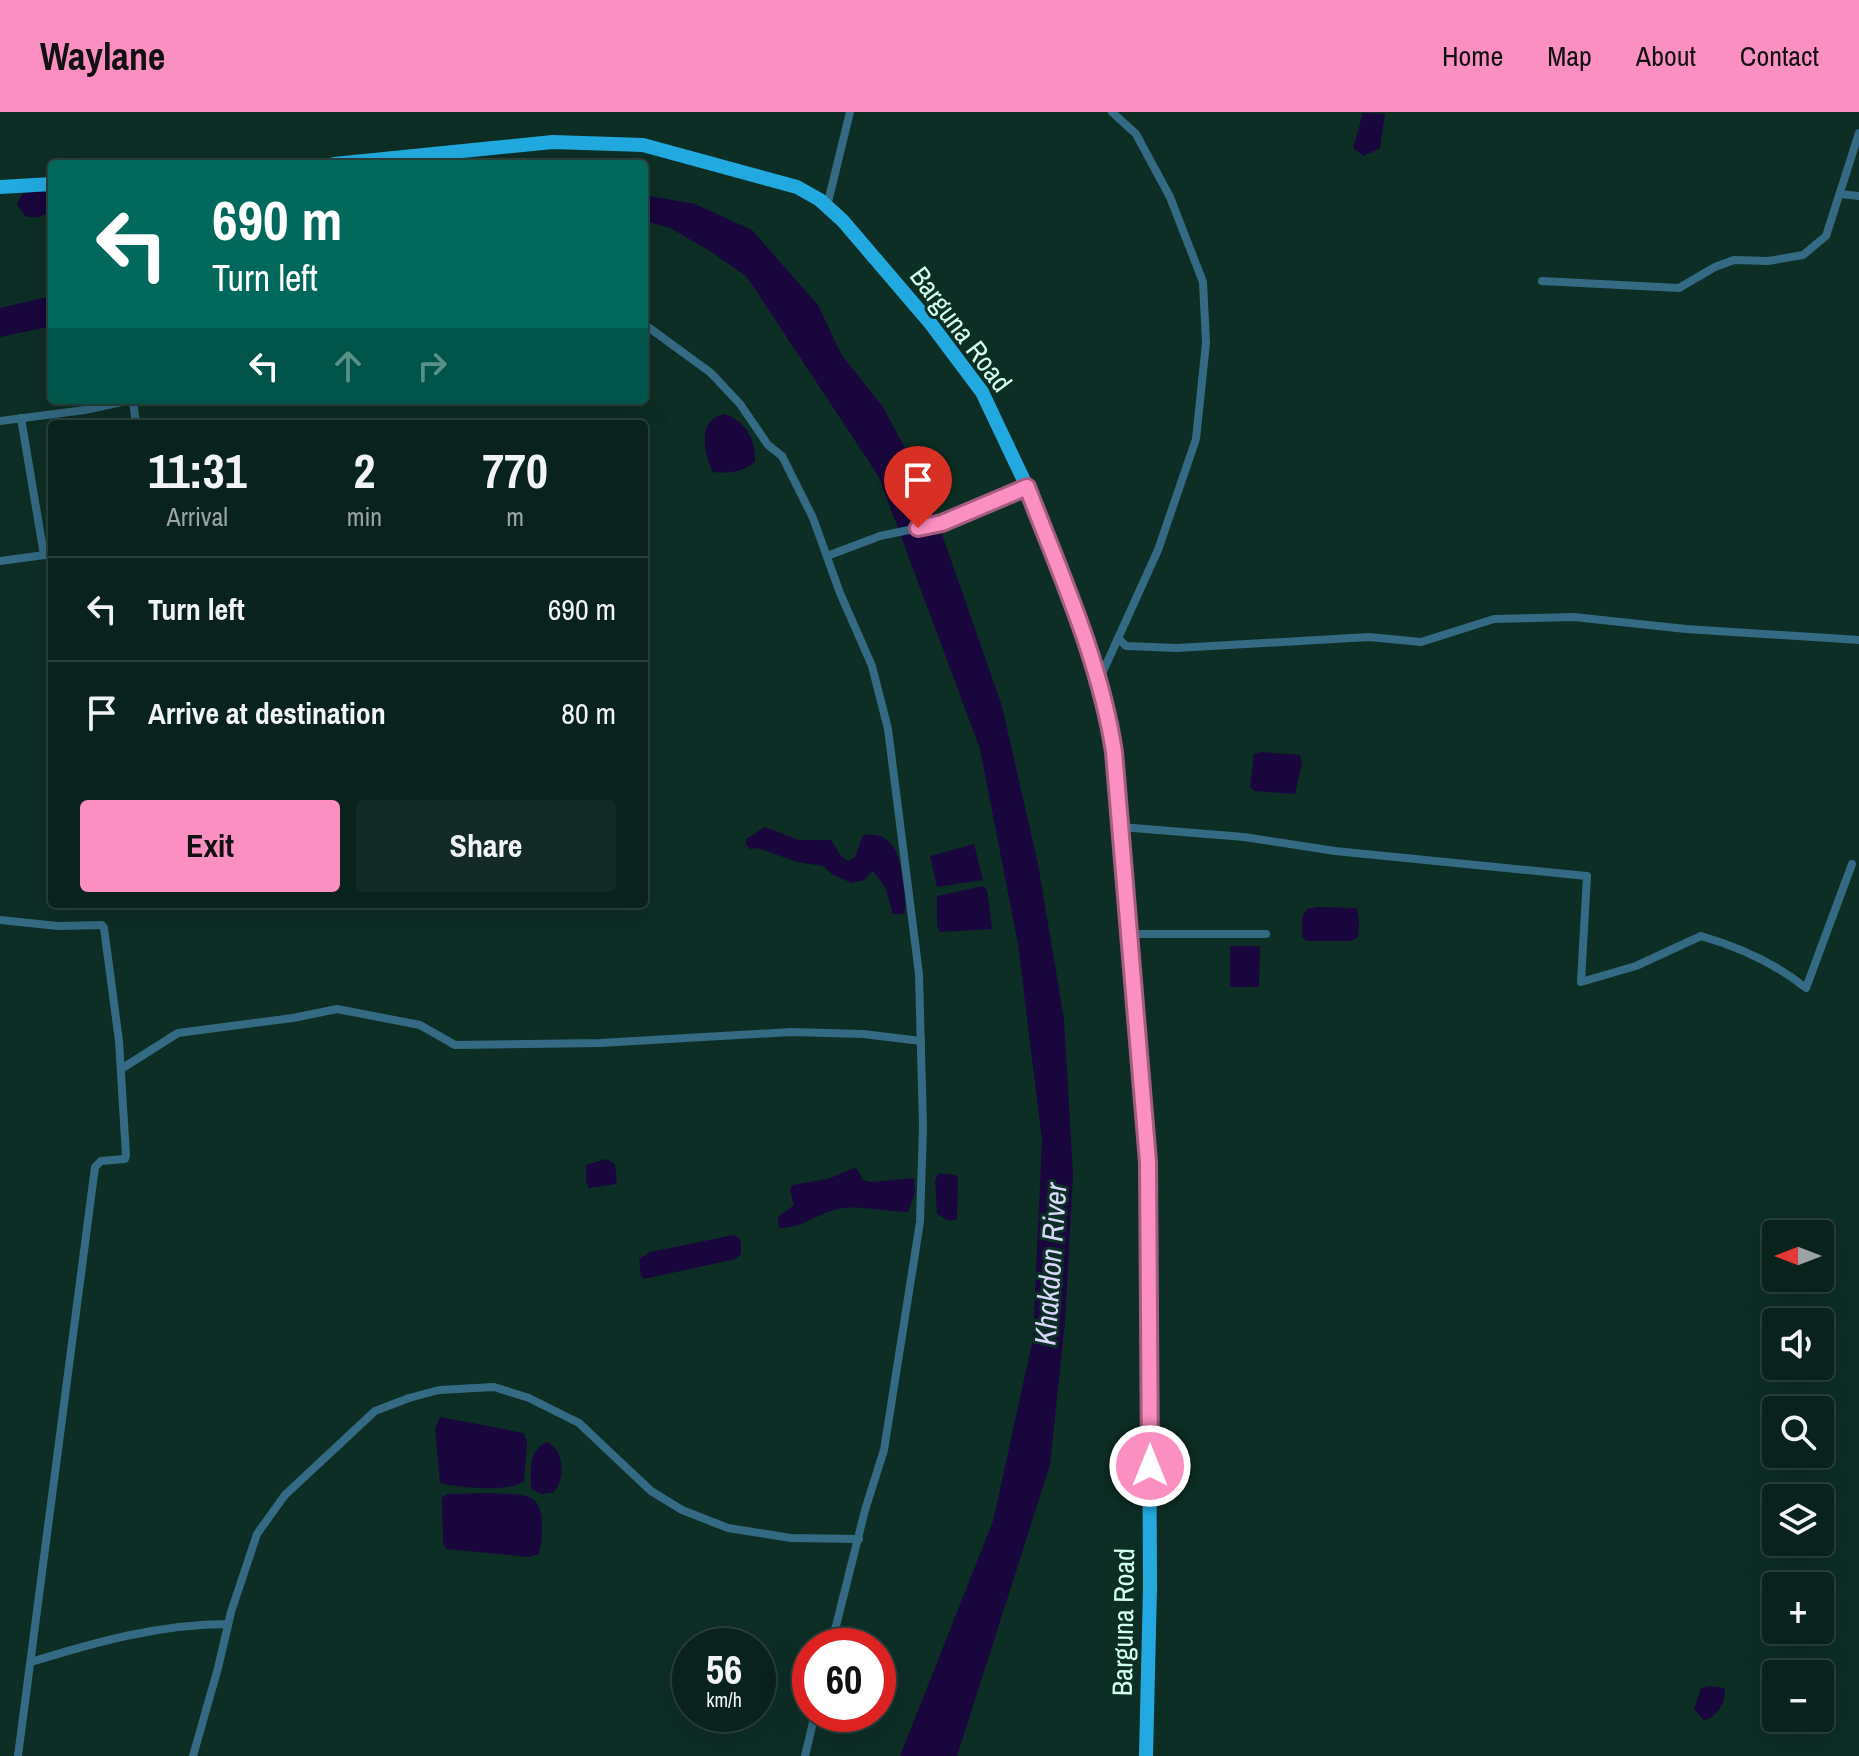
<!DOCTYPE html>
<html lang="en">
<head>
<meta charset="utf-8">
<style>
	:root { --surface:#0a221c; --page:#132a25; --text:#f1f3f6; --muted:#99a4a3; --line:#2a3f3b; --accent:#fc8fc2 }
	body { margin:0; font-family:"Archivo Narrow",sans-serif; background:var(--page); color:var(--text); height:100vh; display:flex; flex-direction:column; font-size:30px; white-space:nowrap }
	* { box-sizing:border-box; margin:0 }
	p { font-size:26px; color:var(--muted) }
	.icon { flex:none; width:44px; height:44px; fill:none; stroke:currentColor; stroke-width:2; stroke-linecap:round; stroke-linejoin:round }
	.map { position:relative; flex:1; overflow:hidden }
	.side { position:absolute; left:48px; top:308px; width:600px; height:488px; display:flex; flex-direction:column; background:var(--surface); border-radius:8px; box-shadow:0 8px 32px #0002,0 0 0 2px var(--line) }
	.side>* { flex:none }
	.guide { position:absolute; left:48px; top:48px; width:600px; height:244px; border-radius:8px; box-shadow:0 8px 32px #0002,0 0 0 2px var(--line); background:#00695c; color:#fff; overflow:hidden }
	.needle { width:52px; rotate:270deg }
	.controls { position:absolute; left:1762px; top:1108px; display:grid; gap:16px }
	.controls a { display:grid; place-items:center; width:72px; height:72px; border-radius:8px; background:var(--surface); box-shadow:0 8px 32px #0002,0 0 0 2px var(--line); font-size:40px }
	.speed { position:absolute; left:672px; top:1516px; display:flex; gap:16px; font-size:40px; font-weight:700; text-align:center }
	.speed>* { display:grid; place-content:center; width:104px; height:104px; border-radius:50%; background:var(--surface); box-shadow:0 8px 32px #0002,0 0 0 2px var(--line); line-height:1 }
	.speed small { font-size:20px; font-weight:400 }
	.speed .limit { border:12px solid #d22; background:#fff; color:#111 }
	.pin { position:absolute; display:grid; place-items:center; width:68px; height:68px; color:#fff; margin:-82px -34px; border-radius:50% 50% 50% 0; rotate:-45deg; box-shadow:0 0 8px #0007 }
	.pin .icon { rotate:45deg }
	.me { position:absolute; width:88px; margin:-44px; rotate:0deg; stroke-linejoin:round; filter:drop-shadow(0 0 6px #0008) }
	.turn { display:flex; align-items:center; gap:28px; height:168px; padding:0 32px; font-size:36px }
	.turn .icon { width:104px; height:104px; stroke-width:2.5 }
	.turn b { display:block; font-size:56px; line-height:68px }
	.lanes { display:flex; align-items:center; height:76px; padding:0 32px; background:#0003; justify-content:center; gap:40px; direction:ltr }
	.lanes .off { opacity:.35 }
	.eta { display:flex; justify-content:space-evenly; align-items:center; height:136px; text-align:center }
	.eta b { font-size:48px; font-weight:800; line-height:56px }
	.button { display:flex; gap:16px; margin-top:auto; padding:16px 32px }
	.button a { flex:1; height:92px; border-radius:8px; background:var(--accent); color:#111; font-size:32px; font-weight:800; line-height:92px; text-align:center }
	.button a+a { background:var(--page); color:var(--text) }
	ul { padding:0; list-style:none }
	li { display:flex; align-items:center; gap:24px; height:104px; padding:0 32px; border-top:2px solid var(--line) }
	li div { flex:1 }
	li b { display:block; font-size:30px }
	li em { font-style:normal }
	header { display:flex; align-items:center; gap:48px; box-sizing:border-box; height:112px; padding:0 40px; background:var(--accent); color:#111 }
	header strong { font-size:38px }
	nav { display:flex; gap:44px; margin-inline-start:auto; font-size:28px }
	.map>svg:first-child { display:block }
</style>
</head>
<body>
<header>
<strong>Waylane</strong>
<nav><a>Home</a><a>Map</a><a>About</a><a>Contact</a></nav>
</header>
<div class="map">
<svg width="1859" height="1644" viewBox="0 0 1859 1644">
	<rect width="100%" height="100%" fill="#0d2e25"/>
	<g fill="#19063d">
		<path d="M1363 1 1385 2 1380 36 1364 44 1353 36Z"/>
		<path d="M41 78 52 84V96C45 105 36 107 25 104L17 92 22 82Z"/>
		<path d="M644 83 695 92 752 118 818 193 841 242 883 295 925 374 1002 594 1038 752 1064 907 1073 1062 1065 1210 1050 1353 957 1644H900L993 1409 1033 1227 1042 1028 1018 832 980 637 879 365 747 165 710 139 670 116 644 109Z"/>
		<path d="M52 184V214L0 225V196Z"/>
		<path d="M724 302C746 309 756 328 755 350 742 360 729 362 713 360 703 340 697 308 724 302Z"/>
		<path d="M1261 640 1300 643 1302 651 1295 682 1254 679 1250 674 1254 642Z"/>
		<path d="M765 715 799 728H831L841 744 848 749 855 745 863 723C895 718 900 746 903 770 905 781 907 791 904 802H893L885 775 873 759 864 768 852 771 833 763 823 754 797 750 758 736 750 737 746 733V727Z"/>
		<path d="M974 732 983 768 937 775 930 744Z"/>
		<path d="M983 774 987 778 992 817 940 820 937 813V784Z"/>
		<path d="M1319 795 1357 796 1359 810 1358 825 1351 829H1306L1302 825V805L1307 797Z"/>
		<path d="M1230 834H1260L1259 875H1230Z"/>
		<path d="M606 1047 615 1052 617 1072 589 1076 586 1069V1053Z"/>
		<path d="M854 1056 858 1058 863 1068 872 1070 914 1066 915 1081 908 1100C887 1100 865 1094 845 1096 821 1098 803 1117 779 1116L778 1105 794 1093 790 1078 792 1073 828 1067Z"/>
		<path d="M939 1061 956 1063 958 1065 957 1108H947L937 1102 935 1068Z"/>
		<path d="M734 1123 741 1128V1142L736 1147 644 1167 641 1164 639 1147 650 1140Z"/>
		<path d="M440 1305 524 1321 527 1330 524 1370C505 1380 461 1376 440 1371L435 1316Z"/>
		<path d="M548 1330C564 1339 566 1366 554 1380L542 1382 532 1378 531 1374C531 1355 528 1337 548 1330Z"/>
		<path d="M447 1382C465 1382 523 1378 534 1388 546 1398 542 1429 539 1442L530 1445 446 1437 443 1431 442 1386Z"/>
		<path d="M1709 1574 1725 1576C1726 1589 1718 1605 1704 1608L1694 1597 1701 1576Z"/>
	</g>
	<g fill="none" stroke-linecap="round" stroke-linejoin="round">
		<g stroke="#346a83" stroke-width="8">
			<path d="M1841 82 1859 84"/>
			<path d="M827 94 850 0"/>
			<path d="M1542 169 1679 176 1715 155 1734 148 1768 149 1803 143 1826 124 1859 21"/>
			<path d="M644 212 711 261 740 292 768 333 782 344 813 406 840 481 872 554 888 617 919 862 923 1015 920 1110 884 1338 865 1398 831 1534"/>
			<path d="M133 288 136 312"/>
			<path d="M21 306 44 443"/>
			<path d="M0 309 85 298 131 288"/>
			<path d="M827 444 880 424 942 411 1027 375"/>
			<path d="M0 449 52 442"/>
			<path d="M1118 526 1126 534 1177 536 1369 525 1421 530 1494 507 1574 505 1686 517 1859 528"/>
			<path d="M1100 566 1158 438 1196 327 1206 231 1203 170 1170 85 1136 22 1112 0"/>
			<path d="M1121 715 1244 725 1335 739 1587 764 1581 870 1636 854 1701 824C1739 835 1775 851 1806 876L1852 752"/>
			<path d="M0 808 58 814 102 813 104 816 119 929 126 1043 125 1047 101 1049 95 1055 18 1644"/>
			<path d="M1130 822H1266"/>
			<path d="M121 957 178 921 293 906 337 897 420 913 455 933 600 931 791 920 863 922 921 929"/>
			<path d="M31 1550C96 1530 160 1512 228 1512"/>
			<path d="M193 1644 218 1556 231 1500 257 1422 285 1383 375 1299 409 1286 439 1278 494 1275 529 1286 579 1311 651 1379 682 1398 728 1416 791 1426 859 1427"/>
			<path d="M805 1644 815 1602"/>
		</g>
		<g stroke="#22aae0" stroke-width="14">
			<path d="M334 52 553 30 643 33 797 75 820 88 843 109 931 212 982 280 1027 375 1099 568 1108 603 1121 715 1148 1050 1150 1475 1146 1644"/>
			<path d="M0 75 52 72"/>
		</g>
	</g>
	<g fill="none" stroke-linecap="round" stroke-linejoin="round">
		<defs>
			<path id="route" d="M918 416 942 411 1027 375C1060 461 1100 548 1114 640L1148 1050 1150 1354"/>
		</defs>
		<use href="#route" stroke="#a45d7e" stroke-width="20"/>
		<use href="#route" stroke="#fc8fc2" stroke-width="14"/>
	</g>
	<g text-anchor="middle" dominant-baseline="central" stroke-width="6" stroke-linejoin="round" paint-order="stroke">
		<g font-size="28" fill="#d0ffee" stroke="#0d2e25">
			<text transform="translate(961 217) rotate(53)">Barguna Road</text>
			<text transform="translate(1123 1510) rotate(-89)">Barguna Road</text>
		</g>
		<g font-size="30" font-style="italic" fill="#dbd7fc" stroke="#0d2e25">
			<text transform="translate(1050 1152) rotate(-86)">Khakdon River</text>
		</g>
	</g>
</svg>
<div class="controls">
<a><svg class="needle" viewBox="-14 -14 28 28"><path d="M0-13l5 13h-10z" fill="#e53935"/><path d="M0 13l5-13h-10z" fill="#99a4a3"/></svg></a>
<a><svg class="icon" aria-label="sound" viewBox="0 0 24 24"><path d="M4 9h4l5-4v14l-5-4H4zM17 9q2 3 0 6"/></svg></a>
<a><svg class="icon" aria-label="search" viewBox="0 0 24 24"><circle cx="10" cy="10" r="6"/><path d="M15 15l6 6"/></svg></a>
<a><svg class="icon" aria-label="layers" viewBox="0 0 24 24"><path d="M12 4l9 5-9 5-9-5zM3 14l9 5 9-5"/></svg></a>
<a>+</a>
<a>−</a>
</div>
<div class="speed"><div>56<small>km/h</small></div><div class="limit">60</div></div>
<div class="pin" style="left:918px;top:416px;background:#d93025"><svg class="icon" aria-label="arrive" viewBox="0 0 24 24"><path d="M6 21V4h12l-3 4 3 4H6"/></svg></div>
<svg class="me" style="left:1150px;top:1354px" viewBox="-20 -20 40 40"><circle r="17" fill="#fc8fc2" stroke="#fff" stroke-width="3"/><path d="M0-11L8 9 0 5-8 9z" fill="#fff"/></svg>
<div class="guide">
<div class="turn"><svg class="icon" aria-label="left" viewBox="0 0 24 24"><path d="M17 20v-9H6M10 6l-5 5 5 5"/></svg><div><b>690 m</b>Turn left</div></div>
<div class="lanes"><svg class="icon" aria-label="left" viewBox="0 0 24 24"><path d="M17 20v-9H6M10 6l-5 5 5 5"/></svg><svg class="icon off" aria-label="ahead" viewBox="0 0 24 24"><path d="M12 20V5M6 11l6-6 6 6"/></svg><svg class="icon off" aria-label="right" viewBox="0 0 24 24"><path d="M7 20v-9h11M14 6l5 5-5 5"/></svg></div>
</div>
<section class="side">
<div class="eta">
<div><b>11:31</b><p>Arrival</p></div>
<div><b>2</b><p>min</p></div>
<div><b>770</b><p>m</p></div>
</div>
<ul>
<li><svg class="icon" aria-label="left" viewBox="0 0 24 24"><path d="M17 20v-9H6M10 6l-5 5 5 5"/></svg><div><b>Turn left</b></div><em>690 m</em></li>
<li><svg class="icon" aria-label="arrive" viewBox="0 0 24 24"><path d="M6 21V4h12l-3 4 3 4H6"/></svg><div><b>Arrive at destination</b></div><em>80 m</em></li>
</ul>
<div class="button"><a>Exit</a><a>Share</a></div>
</section>
</div>
</body>
</html>
